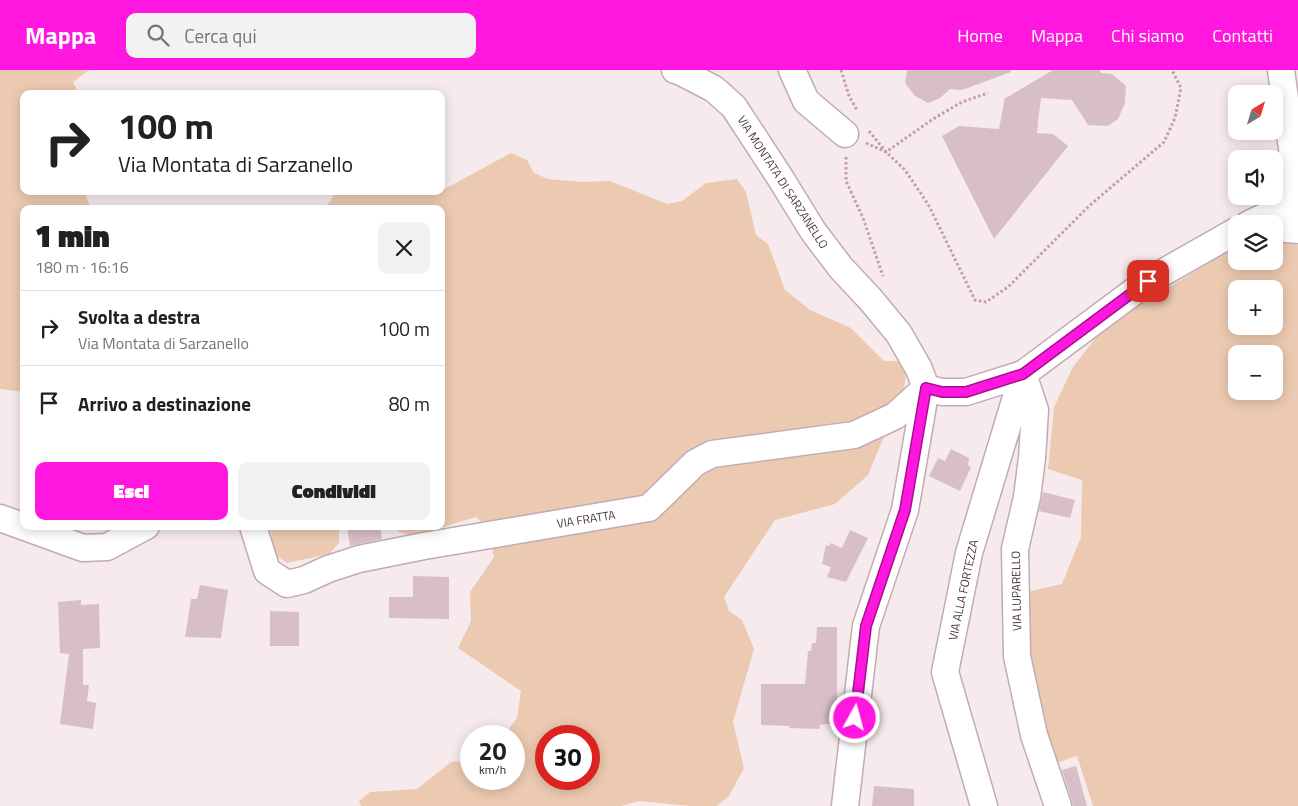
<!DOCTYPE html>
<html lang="it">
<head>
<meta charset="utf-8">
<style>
	:root { --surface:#fff; --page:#f2f2f2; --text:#202124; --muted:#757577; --line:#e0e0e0; --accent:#ff17df }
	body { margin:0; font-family:"Titillium Web",sans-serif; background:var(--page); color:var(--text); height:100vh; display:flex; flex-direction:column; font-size:19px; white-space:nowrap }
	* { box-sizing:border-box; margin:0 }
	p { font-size:16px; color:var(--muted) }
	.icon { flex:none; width:28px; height:28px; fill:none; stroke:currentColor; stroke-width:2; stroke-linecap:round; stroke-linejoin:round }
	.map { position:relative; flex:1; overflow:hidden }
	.side { position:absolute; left:20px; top:135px; width:425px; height:325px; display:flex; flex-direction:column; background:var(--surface); border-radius:10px; box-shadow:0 2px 12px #0003 }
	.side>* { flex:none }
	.hud { position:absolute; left:20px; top:20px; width:425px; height:105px; border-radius:10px; box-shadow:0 2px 12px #0003; background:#fff; color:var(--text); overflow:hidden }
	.needle { width:32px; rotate:38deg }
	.tools { position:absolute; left:1228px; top:15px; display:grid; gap:10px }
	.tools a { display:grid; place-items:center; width:55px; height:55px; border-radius:10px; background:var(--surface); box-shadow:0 2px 12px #0003; font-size:25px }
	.speed { position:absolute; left:460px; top:655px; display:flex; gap:10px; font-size:25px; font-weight:700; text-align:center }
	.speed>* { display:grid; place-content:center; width:65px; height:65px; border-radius:50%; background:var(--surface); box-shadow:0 2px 12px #0003; line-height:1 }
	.speed small { font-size:12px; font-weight:400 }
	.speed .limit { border:8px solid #d22; background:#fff; color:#111 }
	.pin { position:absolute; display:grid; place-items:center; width:42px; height:42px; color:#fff; margin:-21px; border-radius:10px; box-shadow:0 2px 8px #0006 }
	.me { position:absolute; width:55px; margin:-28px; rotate:7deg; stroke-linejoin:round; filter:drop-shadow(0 0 4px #0008) }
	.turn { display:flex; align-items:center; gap:18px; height:105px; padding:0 15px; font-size:22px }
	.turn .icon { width:65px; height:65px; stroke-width:2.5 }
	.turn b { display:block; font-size:35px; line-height:42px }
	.round { display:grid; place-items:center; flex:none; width:52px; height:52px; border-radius:10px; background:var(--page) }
	.summary { display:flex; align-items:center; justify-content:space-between; height:85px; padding:0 15px }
	h1 { font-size:30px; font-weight:800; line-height:38px }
	.button { display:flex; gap:10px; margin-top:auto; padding:10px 15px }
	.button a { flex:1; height:58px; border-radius:10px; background:var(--accent); color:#fff; font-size:20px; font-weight:800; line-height:58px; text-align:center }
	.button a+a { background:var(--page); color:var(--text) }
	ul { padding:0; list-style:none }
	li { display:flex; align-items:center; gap:15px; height:75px; padding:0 15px; border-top:1px solid var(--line) }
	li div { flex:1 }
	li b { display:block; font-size:19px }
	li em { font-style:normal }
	header { display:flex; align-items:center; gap:30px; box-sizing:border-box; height:70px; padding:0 25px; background:var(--accent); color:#fff }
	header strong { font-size:24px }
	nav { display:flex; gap:28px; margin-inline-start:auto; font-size:18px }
	.search { width:350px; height:45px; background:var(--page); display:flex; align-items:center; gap:12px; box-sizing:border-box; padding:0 18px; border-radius:10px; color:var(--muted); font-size:19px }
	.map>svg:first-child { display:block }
</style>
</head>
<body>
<header>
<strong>Mappa</strong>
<div class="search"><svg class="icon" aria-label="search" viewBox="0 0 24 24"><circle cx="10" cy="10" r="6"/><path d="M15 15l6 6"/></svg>Cerca qui</div>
<nav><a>Home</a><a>Mappa</a><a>Chi siamo</a><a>Contatti</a></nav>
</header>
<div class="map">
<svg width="1298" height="736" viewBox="0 0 1298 736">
	<rect width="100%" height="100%" fill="#f6eaed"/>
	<g fill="#eccab1" fill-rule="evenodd">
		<path d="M0 0H89L73 12 79 24H24V121H86V127L92 139H24V322L0 319Z"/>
		<path d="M511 83 527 90 534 103 548 109 582 112 610 111 667 134 682 131 706 113 737 109 746 122 756 165 768 174 785 220 810 240 851 258 884 291H899L906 304 904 319 868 405 835 434 775 450 724 527 729 541 742 550 754 579 733 652 744 698 729 726 717 736H691L639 731 621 736H361L359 731 370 722 417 719 451 692 471 690V709H514V666H504L517 648 521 621 458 578 471 551 470 522 494 487 487 457 476 447 413 466 399 462 396 456H441V139H324L333 127 332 121H441ZM546 666H589V709H546Z"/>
		<path d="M1274 172 1298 175V736H1093L1077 686 1056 693 1023 583 1022 523 1062 514 1081 467 1082 410 1048 399 1054 337 1073 297 1105 256 1236 176V191H1274ZM1236 219H1274V256H1236ZM1236 284H1274V321H1236Z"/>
		<path d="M270 456H339V473L329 484 287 493 275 485Z"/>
	</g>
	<g fill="#d8bec9">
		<path d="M907 0H1011V2L962 20 950 19 940 28 928 33 915 26 905 13Z"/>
		<path d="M1053 0H1100L1101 3 1112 4 1126 16 1125 33 1118 49 1108 56 1088 55 1072 30 1041 28 1038 52H1037L1038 53 1037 63 1053 64 1068 76 994 169 942 66 959 56 999 59 1005 27 1006 28Z"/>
		<path d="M951 379 969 388 968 395 971 397 960 421 929 406 938 388 945 391Z"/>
		<path d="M1043 422 1075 430 1070 448 1039 441Z"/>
		<path d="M347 456H380L382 469 350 476Z"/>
		<path d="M850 460 868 468 846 512 827 507 831 497 822 494 826 475 829 476 831 473 842 478Z"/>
		<path d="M413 506 449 507V549L389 548V527H413Z"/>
		<path d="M200 515 228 520 221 568 185 567 191 529H197Z"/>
		<path d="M81 530V535L99 534 100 578 83 579V615H89L87 631 96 633 93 659 60 654 69 584 60 583 58 532Z"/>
		<path d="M270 541 299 542V576H270Z"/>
		<path d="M817 557H837V646L835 653 820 655 819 659 789 658 790 656 761 655V614H805L808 581H811L812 573H816Z"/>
		<path d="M1076 696 1087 736H1073L1072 731 1062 700Z"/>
		<path d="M874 716 914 719V736H872Z"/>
	</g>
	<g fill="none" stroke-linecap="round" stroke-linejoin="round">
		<defs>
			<g id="minor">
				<path d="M675 0 681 2 714 19 734 37 781 109 813 161 841 198 871 230 899 264 919 299 926 318 905 440 866 556 845 736"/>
				<path d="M792 0 806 31 845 64"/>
				<path d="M1281 0 1295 100 1292 134"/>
				<path d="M1249 154 1292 134H1298"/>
				<path d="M1274 158 1298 160"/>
				<path d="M1023 304 1035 340 1032 388 1027 427 1015 479 1017 586 1034 665 1058 736"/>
				<path d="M926 318 942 322H966L1023 304 1148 211 1236 161"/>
				<path d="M0 448 83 478 107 477 146 456"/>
				<path d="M253 456 267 501 287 514 304 510 328 499 359 489 424 476 649 438 695 393 712 384 854 365 895 346 926 318"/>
				<path d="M984 736 945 602 969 483 1023 304"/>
			</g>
		</defs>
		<use href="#minor" stroke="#c2abb4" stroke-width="29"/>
		<g stroke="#c59cab" stroke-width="3" stroke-dasharray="2.5 2.5" stroke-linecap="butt">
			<path d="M841 0 849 26 857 40"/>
			<path d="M869 61 886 82 905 100 928 134 975 230 986 232 1008 217 1089 136 1164 72 1175 48 1181 18 1172 0"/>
			<path d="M866 73 886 82 933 49 962 32 988 23"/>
			<path d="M846 87V111L863 148 883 206"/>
		</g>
		<use href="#minor" stroke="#fff" stroke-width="26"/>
	</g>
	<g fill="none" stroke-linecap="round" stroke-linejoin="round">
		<defs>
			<path id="route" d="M855 648 866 556 905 440 926 318 942 322H966L1023 304 1148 211"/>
		</defs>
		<use href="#route" stroke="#a60f91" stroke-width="12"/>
		<use href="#route" stroke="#ff17df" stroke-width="9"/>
	</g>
	<g text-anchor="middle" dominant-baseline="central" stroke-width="4.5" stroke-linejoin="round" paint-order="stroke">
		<g font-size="12" fill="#4a373f" stroke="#fff">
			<text transform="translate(783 112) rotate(57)">VIA MONTATA DI SARZANELLO</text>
			<text transform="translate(586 449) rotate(-9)">VIA FRATTA</text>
			<text transform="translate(963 520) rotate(-78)">VIA ALLA FORTEZZA</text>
			<text transform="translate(1016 521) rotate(-91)">VIA LUPARELLO</text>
		</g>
	</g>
</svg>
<div class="tools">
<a><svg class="needle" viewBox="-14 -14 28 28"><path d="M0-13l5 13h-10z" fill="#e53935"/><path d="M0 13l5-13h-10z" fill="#757577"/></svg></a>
<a><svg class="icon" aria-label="sound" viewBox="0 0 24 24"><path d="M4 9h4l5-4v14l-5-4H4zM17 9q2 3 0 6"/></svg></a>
<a><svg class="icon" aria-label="layers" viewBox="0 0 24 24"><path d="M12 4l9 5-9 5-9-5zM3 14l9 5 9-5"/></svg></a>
<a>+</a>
<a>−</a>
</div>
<div class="speed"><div>20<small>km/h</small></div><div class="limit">30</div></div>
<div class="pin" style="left:1148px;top:211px;background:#d93025"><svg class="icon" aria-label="arrive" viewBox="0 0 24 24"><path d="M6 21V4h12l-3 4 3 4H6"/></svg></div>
<svg class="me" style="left:855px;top:648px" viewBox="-20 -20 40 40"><circle r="17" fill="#ff17df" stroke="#fff" stroke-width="3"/><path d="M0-11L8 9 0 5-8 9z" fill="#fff"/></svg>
<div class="hud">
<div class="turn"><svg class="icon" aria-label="right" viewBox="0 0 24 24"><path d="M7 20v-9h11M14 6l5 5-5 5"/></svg><div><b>100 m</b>Via Montata di Sarzanello</div></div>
</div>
<section class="side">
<div class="summary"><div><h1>1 min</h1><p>180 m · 16:16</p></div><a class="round"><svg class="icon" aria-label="close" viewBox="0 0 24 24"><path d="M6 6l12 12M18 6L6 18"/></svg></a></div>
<ul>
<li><svg class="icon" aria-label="right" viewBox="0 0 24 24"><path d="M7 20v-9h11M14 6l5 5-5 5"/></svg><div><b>Svolta a destra</b><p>Via Montata di Sarzanello</p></div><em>100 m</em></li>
<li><svg class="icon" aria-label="arrive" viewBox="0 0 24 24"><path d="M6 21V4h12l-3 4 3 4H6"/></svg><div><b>Arrivo a destinazione</b></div><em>80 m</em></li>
</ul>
<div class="button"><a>Esci</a><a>Condividi</a></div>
</section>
</div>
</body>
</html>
